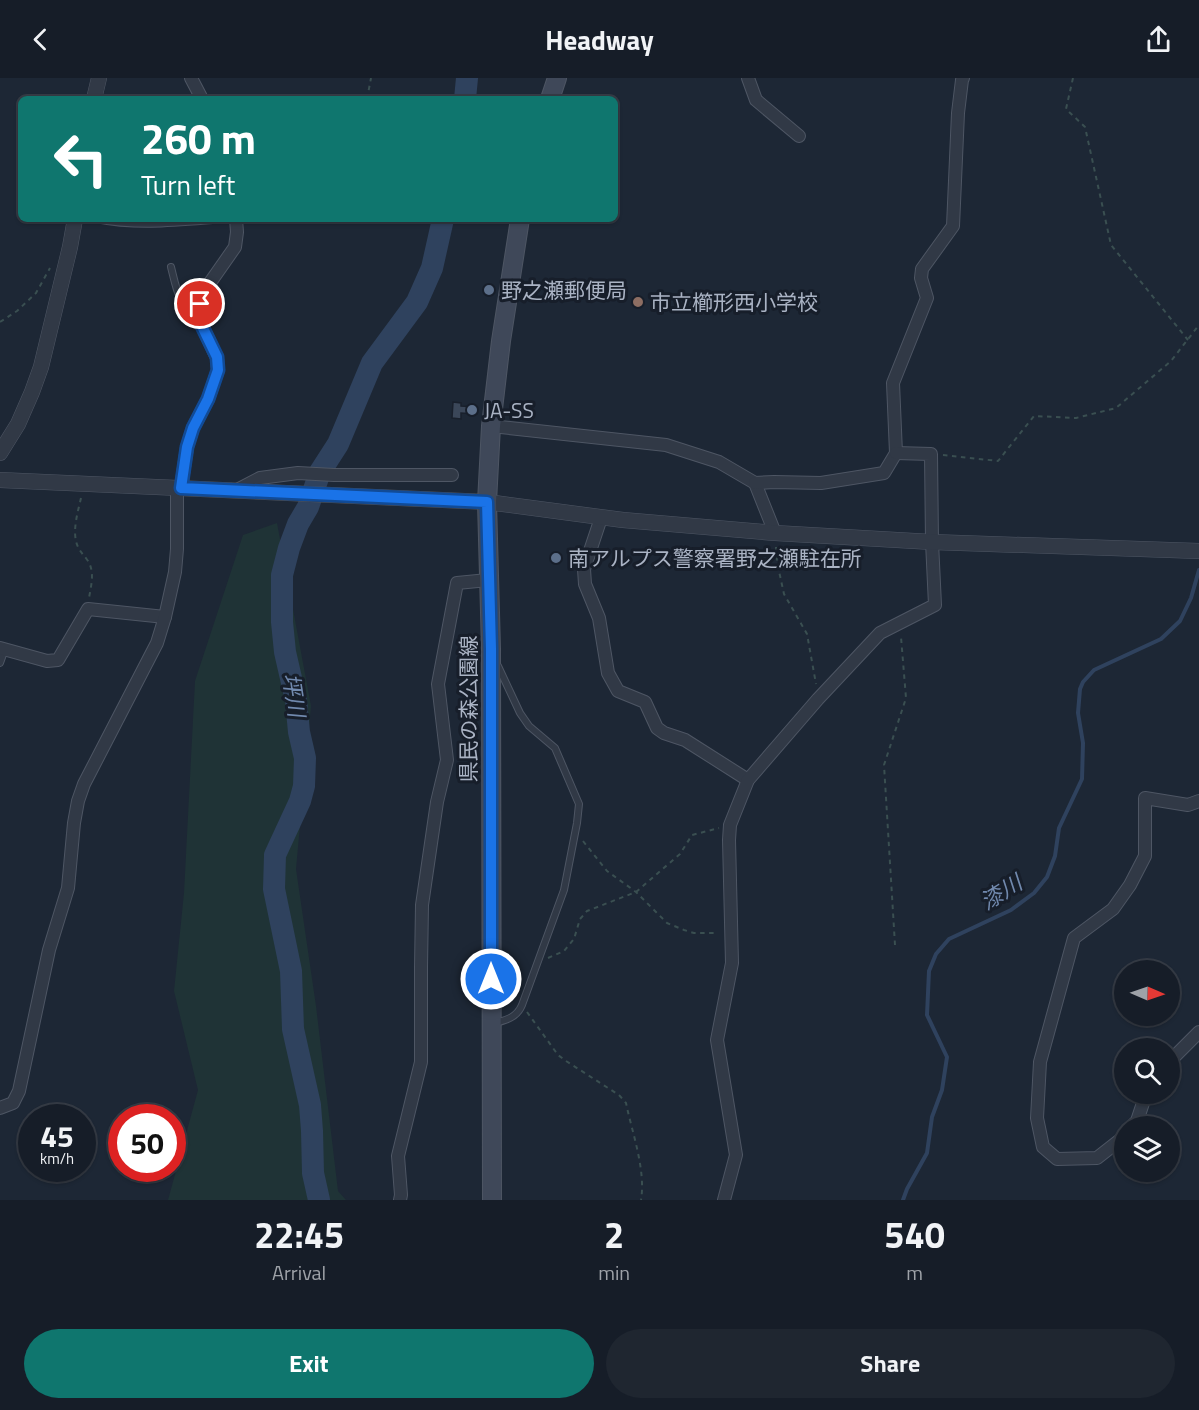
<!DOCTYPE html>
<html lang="en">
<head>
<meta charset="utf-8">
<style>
	:root { --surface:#161d28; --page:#1f2630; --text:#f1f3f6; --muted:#9ea2a8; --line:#353b45; --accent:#0f766e }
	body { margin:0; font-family:"Titillium Web","Noto Sans JP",sans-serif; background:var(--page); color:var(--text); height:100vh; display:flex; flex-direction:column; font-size:22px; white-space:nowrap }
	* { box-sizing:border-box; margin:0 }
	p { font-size:20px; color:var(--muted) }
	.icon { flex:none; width:33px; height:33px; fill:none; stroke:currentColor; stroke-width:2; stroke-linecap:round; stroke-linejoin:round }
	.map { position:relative; height:1122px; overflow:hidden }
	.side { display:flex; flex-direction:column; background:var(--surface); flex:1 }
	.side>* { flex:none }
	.hud { position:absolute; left:18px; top:18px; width:600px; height:126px; border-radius:9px; box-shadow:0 2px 4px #0004,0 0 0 2px var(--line); background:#0f766e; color:#fff; overflow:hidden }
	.needle { width:39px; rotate:92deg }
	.fabs { position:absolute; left:1114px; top:882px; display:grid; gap:12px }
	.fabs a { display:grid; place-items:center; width:66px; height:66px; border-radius:50%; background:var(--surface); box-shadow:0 2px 4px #0004,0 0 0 2px var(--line); font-size:30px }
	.speed { position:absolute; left:18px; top:1026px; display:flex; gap:12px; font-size:30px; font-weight:700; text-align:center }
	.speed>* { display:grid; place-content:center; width:78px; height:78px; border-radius:50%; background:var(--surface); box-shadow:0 2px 4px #0004,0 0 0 2px var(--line); line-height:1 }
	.speed small { font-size:15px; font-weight:400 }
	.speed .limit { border:9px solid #d22; background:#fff; color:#111 }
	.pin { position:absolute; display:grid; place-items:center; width:51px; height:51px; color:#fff; margin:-26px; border:3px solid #fff; border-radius:50%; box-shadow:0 2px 6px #0007 }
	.me { position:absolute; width:66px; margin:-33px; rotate:0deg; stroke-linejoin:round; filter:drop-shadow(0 0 4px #0008) }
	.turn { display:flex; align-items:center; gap:21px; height:126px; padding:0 24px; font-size:27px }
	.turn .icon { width:78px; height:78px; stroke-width:2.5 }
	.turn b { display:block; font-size:42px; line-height:51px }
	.eta { display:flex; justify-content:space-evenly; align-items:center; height:102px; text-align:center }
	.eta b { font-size:36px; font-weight:700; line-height:42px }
	.button { display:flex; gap:12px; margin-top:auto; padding:12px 24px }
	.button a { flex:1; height:69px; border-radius:36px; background:var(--accent); color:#fff; font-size:24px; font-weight:700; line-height:69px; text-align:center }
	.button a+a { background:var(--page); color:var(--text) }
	header { display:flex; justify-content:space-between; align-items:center; height:78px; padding:0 24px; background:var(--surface); font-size:27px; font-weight:700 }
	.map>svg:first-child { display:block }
</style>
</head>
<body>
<header><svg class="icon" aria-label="back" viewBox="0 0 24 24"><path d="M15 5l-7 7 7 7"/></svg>Headway<svg class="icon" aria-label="share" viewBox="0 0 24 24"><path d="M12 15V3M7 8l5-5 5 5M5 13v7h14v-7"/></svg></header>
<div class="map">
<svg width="1199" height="1122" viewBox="0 0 1199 1122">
	<rect width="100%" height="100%" fill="#1d2735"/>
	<path fill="#1f3336" d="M277 445 311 628 296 791 316 928 338 1113 346 1122H168L198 1012 174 913 184 815 195 603 243 457Z"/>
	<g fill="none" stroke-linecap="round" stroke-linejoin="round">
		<path stroke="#2f425e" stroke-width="4" d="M903 1122 907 1111 927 1075 932 1039 942 1012 947 979 927 937 929 893 936 876 949 861 1011 832 1034 815 1047 799 1055 778 1059 750 1082 701 1083 665 1078 635 1080 611 1083 604 1094 592 1161 561 1180 543 1191 520 1199 492"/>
		<g stroke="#2f425e" stroke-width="22">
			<path d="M465 21 467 0"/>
			<path d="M319 1122 313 1095 312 1053 310 1027 293 951 291 893 274 811 275 777 300 723 304 708 305 680 299 654 296 622 285 574 282 544V497L289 470 298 446 308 429 320 394 338 366 372 285 417 224 432 190 443 141"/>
		</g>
	</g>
	<path fill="#3b4759" stroke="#19202c" stroke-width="1.5" d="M453 324 461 325V328L477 329V336L461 335V341L452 340Z"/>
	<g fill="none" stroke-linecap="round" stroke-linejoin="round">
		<defs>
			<g id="service">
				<path d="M96 141C139 150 184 144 227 141"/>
				<path d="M171 189C177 213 178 226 199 241"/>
				<path d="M0 585 5 571"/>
				<path d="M495 945C507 942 517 939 522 927L564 812 577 745 579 726 555 670 529 648 520 635 498 588"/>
			</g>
			<g id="minor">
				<path d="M191 0 202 21"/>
				<path d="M748 0 756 22 799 58"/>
				<path d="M491 348 666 367 719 384 755 405 775 455"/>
				<path d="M755 405 774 404 821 405 884 395 896 375 893 305 927 220 921 200 922 191 953 148 958 35 962 2 963 0"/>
				<path d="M181 410 187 369 193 350 208 321 218 292 217 280 199 241 200 226 207 209 235 169 237 154 236 141"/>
				<path d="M237 412 260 400 298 395 334 397H452"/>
				<path d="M601 440 584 491 585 506 599 540 608 595 618 613 645 624 657 650 664 655 685 662 748 702"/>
				<path d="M0 570 47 583 58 582 88 531 165 539"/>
				<path d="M1170 983 1199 954"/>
				<path d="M0 1030 13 1025 19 1013 49 872 68 810 74 745 78 723 84 706 157 565 165 539 175 494 177 471V410"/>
				<path d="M1132 1048 1137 1043 1146 1016"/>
				<path d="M1125 1056 1120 1062 1097 1080 1057 1081 1043 1069 1037 1040 1040 984 1074 860 1113 831 1130 807 1145 778V720L1188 727 1199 723"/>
				<path d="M400 1122 401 1117 398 1078 421 984V889L422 827 437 724 447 682 438 606 457 505 488 502"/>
				<path d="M724 1122 736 1077 717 962 732 885 729 762 730 747 748 702 818 621 880 555 935 527 932 464 931 376 896 375"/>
			</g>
			<g id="tertiary">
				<path d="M94 21 99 0"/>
				<path d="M0 375 18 346 32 314 41 289 70 169 75 141"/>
				<path d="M0 402 487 424 623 442 775 455 932 464 1199 473"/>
			</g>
			<g id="secondary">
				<path d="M550 21 557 0"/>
				<path d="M492 1122 491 571 487 424 491 348 501 263 520 141"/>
			</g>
		</defs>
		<use href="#service" stroke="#4e5664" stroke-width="8"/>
		<use href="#minor" stroke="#4e5664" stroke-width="14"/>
		<use href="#tertiary" stroke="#4e5664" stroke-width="16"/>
		<use href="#secondary" stroke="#4e5664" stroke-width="20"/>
		<g stroke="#3a4f51" stroke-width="2" stroke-dasharray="4.5 4.5" stroke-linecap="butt">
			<path d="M1073 0 1066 31 1085 49 1111 167 1188 262"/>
			<path d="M367 21 371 0"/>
			<path d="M0 244 17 233 36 215 50 190"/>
			<path d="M943 377 998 383 1034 338 1076 340 1116 330 1171 283 1199 247"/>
			<path d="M81 420C78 433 73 450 76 463 78 472 83 476 88 483 95 494 91 508 89 520"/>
			<path d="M776 469 777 484 784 516 807 556 816 606"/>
			<path d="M583 763 607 793 636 814 667 845 684 852 694 855H718"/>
			<path d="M895 867 884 687 906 620 901 559"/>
			<path d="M548 880 564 873 574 861 580 841 587 833 636 814 680 776 692 757 719 750"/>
			<path d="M527 934 558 977 566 983 619 1017 626 1025C632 1054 646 1092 641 1122"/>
		</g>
		<use href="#service" stroke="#313946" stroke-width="6"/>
		<use href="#minor" stroke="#313946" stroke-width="12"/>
		<use href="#tertiary" stroke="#313946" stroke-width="15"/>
		<use href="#secondary" stroke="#3f4859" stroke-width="18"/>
	</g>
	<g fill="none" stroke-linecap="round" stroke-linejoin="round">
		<defs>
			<path id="route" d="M200 226 199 242 217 279 218 292 208 321 193 350 187 369 181 410 487 424 491 571V901"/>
		</defs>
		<use href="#route" stroke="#114b97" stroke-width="15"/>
		<use href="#route" stroke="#1a73e8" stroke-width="10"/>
	</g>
	<g fill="#5c6f8a" stroke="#171e2a" stroke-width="2">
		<circle cx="489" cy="212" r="6"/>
		<circle cx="472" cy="332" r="6"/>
		<circle cx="556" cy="480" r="6"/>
	</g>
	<circle fill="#8d6e63" stroke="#171e2a" stroke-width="2" cx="638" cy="224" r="6"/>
	<g text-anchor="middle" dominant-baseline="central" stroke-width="6" stroke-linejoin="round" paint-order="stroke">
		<g font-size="21" fill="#aab3c4" stroke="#171e2a" text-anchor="start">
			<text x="501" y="212">野之瀬郵便局</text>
			<text x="650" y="224">市立櫛形西小学校</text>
			<text x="484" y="332">JA-SS</text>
			<text x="568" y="480">南アルプス警察署野之瀬駐在所</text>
		</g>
		<g font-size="21" fill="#aab3c4" stroke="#171e2a">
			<text transform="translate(468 631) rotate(-90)">県民の森公園線</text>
		</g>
		<g font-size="22" font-style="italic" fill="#7189ae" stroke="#171e2a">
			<text transform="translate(294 617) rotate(81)">坪川</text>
			<text transform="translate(1001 814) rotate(-32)">漆川</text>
		</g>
	</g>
</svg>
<div class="fabs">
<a><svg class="needle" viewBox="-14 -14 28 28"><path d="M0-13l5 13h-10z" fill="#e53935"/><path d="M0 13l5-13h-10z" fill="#9ea2a8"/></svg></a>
<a><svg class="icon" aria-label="search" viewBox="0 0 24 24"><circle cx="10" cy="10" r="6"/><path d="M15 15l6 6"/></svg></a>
<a><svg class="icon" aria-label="layers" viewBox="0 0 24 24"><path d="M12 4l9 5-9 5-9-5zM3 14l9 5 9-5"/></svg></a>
</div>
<div class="speed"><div>45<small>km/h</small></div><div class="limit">50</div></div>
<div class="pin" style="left:200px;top:226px;background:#d93025"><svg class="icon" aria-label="arrive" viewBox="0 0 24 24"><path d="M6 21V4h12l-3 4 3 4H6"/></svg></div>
<svg class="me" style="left:491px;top:901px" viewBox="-20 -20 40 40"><circle r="17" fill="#1a73e8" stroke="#fff" stroke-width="3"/><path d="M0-11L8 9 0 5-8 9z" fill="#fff"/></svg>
<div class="hud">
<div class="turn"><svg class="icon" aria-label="left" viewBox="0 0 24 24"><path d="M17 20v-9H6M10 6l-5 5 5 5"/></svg><div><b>260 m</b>Turn left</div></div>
</div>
</div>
<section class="side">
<div class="eta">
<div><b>22:45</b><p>Arrival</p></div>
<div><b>2</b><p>min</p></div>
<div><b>540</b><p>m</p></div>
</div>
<div class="button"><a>Exit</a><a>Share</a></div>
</section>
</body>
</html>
